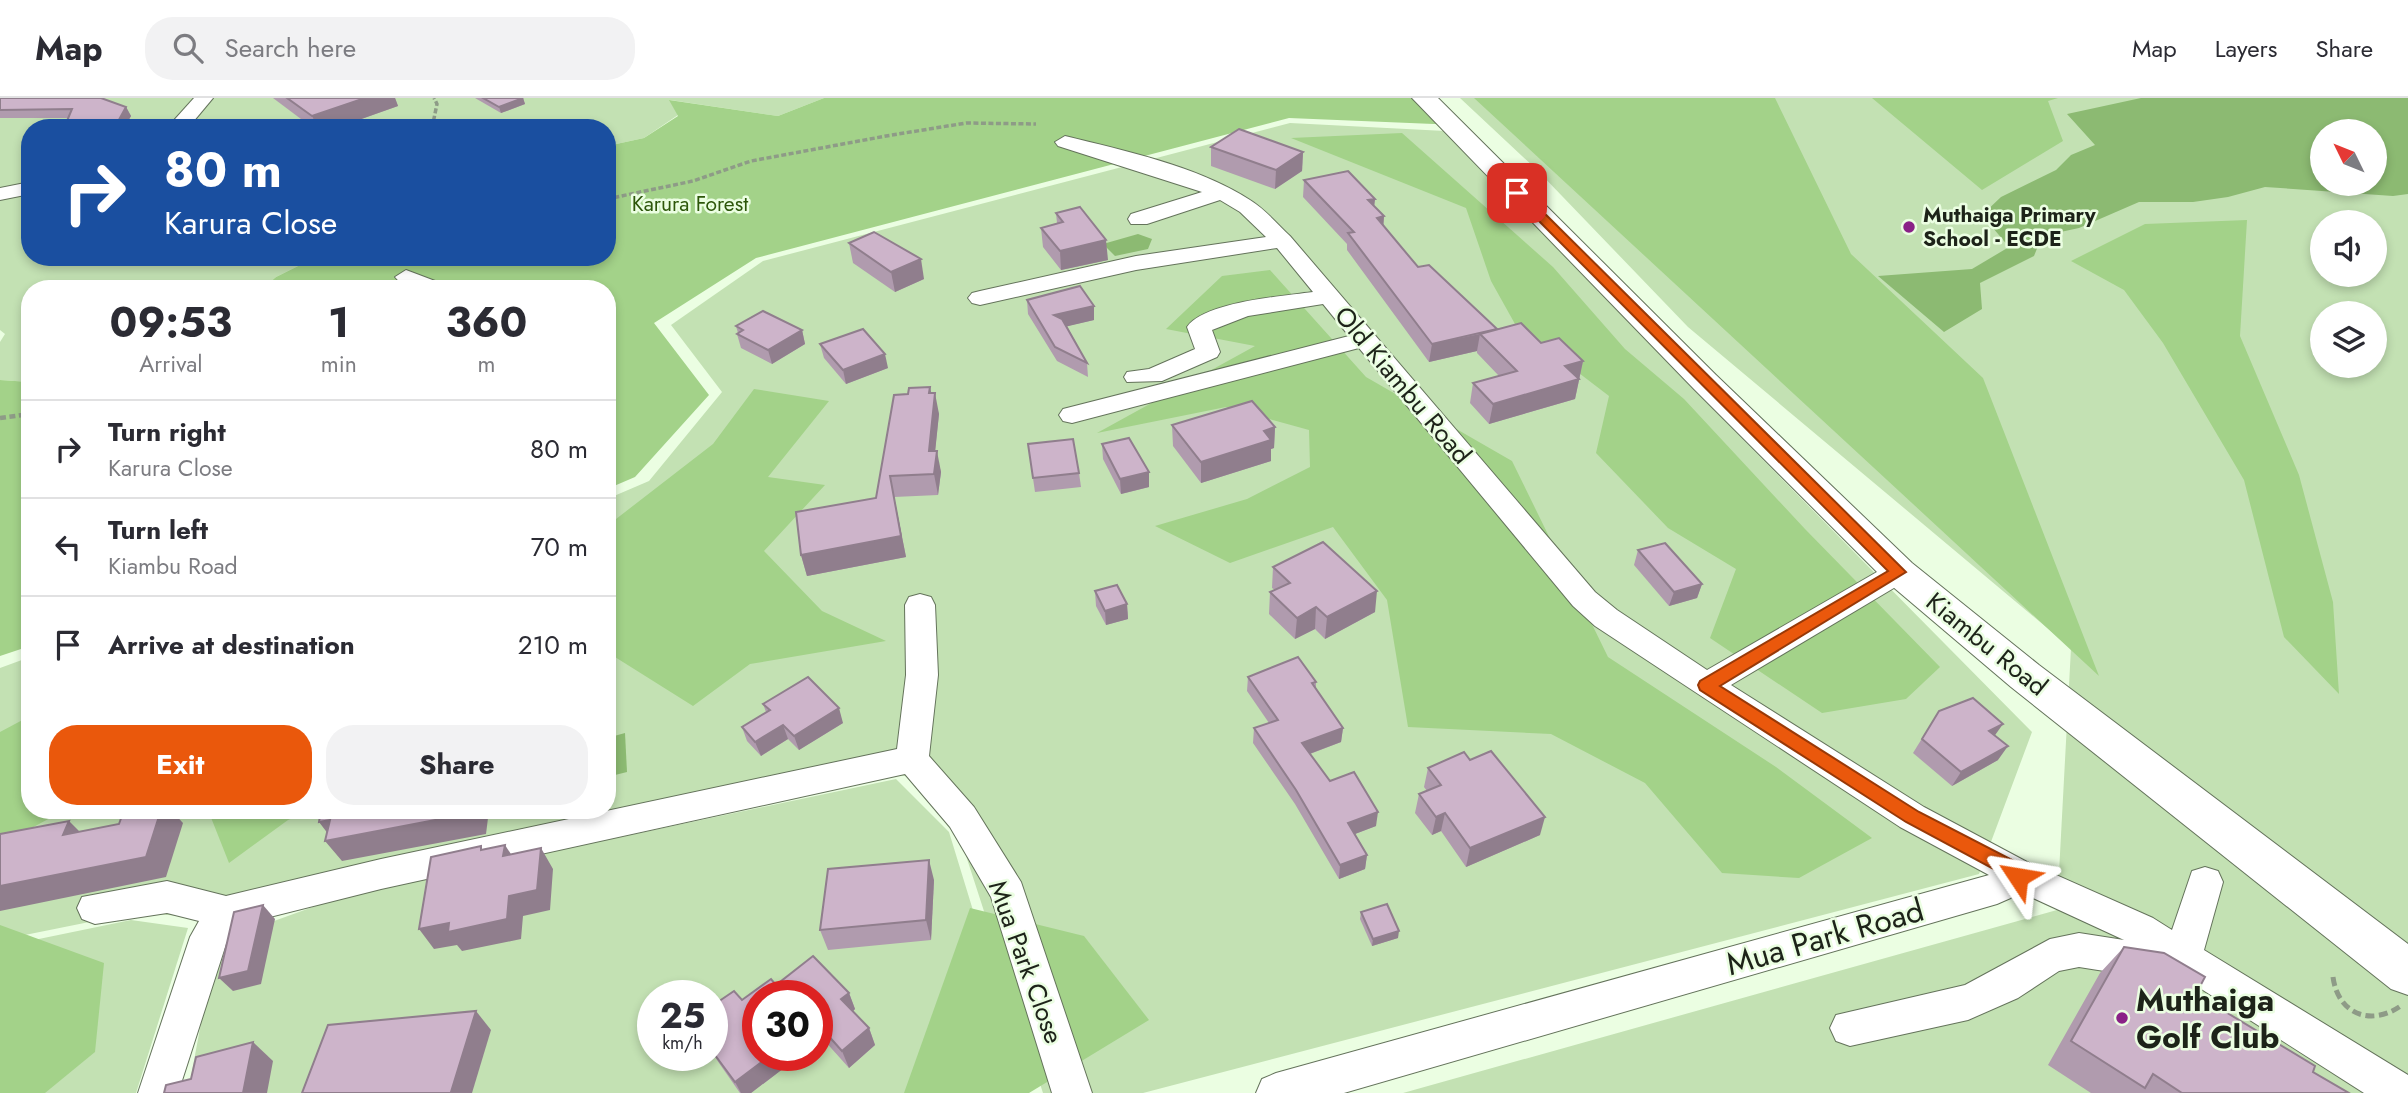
<!DOCTYPE html>
<html lang="en">
<head>
<meta charset="utf-8">
<style>
	:root { --surface:#fff; --page:#f2f2f3; --text:#2b2b33; --muted:#7c7c81; --line:#e1e1e2; --accent:#ea580c }
	body { margin:0; font-family:Jost,sans-serif; background:var(--page); color:var(--text); height:100vh; display:flex; flex-direction:column; font-size:26px; white-space:nowrap }
	* { box-sizing:border-box; margin:0 }
	p { font-size:23px; color:var(--muted) }
	.icon { flex:none; width:38px; height:38px; fill:none; stroke:currentColor; stroke-width:2; stroke-linecap:round; stroke-linejoin:round }
	.map { position:relative; flex:1; overflow:hidden }
	.sheet { position:absolute; left:21px; top:182px; width:595px; height:539px; display:flex; flex-direction:column; background:var(--surface); border-radius:28px; box-shadow:0 4px 10px #0003 }
	.sheet>* { flex:none }
	.top-card { position:absolute; left:21px; top:21px; width:595px; height:147px; border-radius:28px; box-shadow:0 4px 10px #0003; background:#1a4fa0; color:#fff; overflow:hidden }
	.needle { width:46px; rotate:313deg }
	.buttons { position:absolute; left:2310px; top:21px; display:grid; gap:14px }
	.buttons a { display:grid; place-items:center; width:77px; height:77px; border-radius:50%; background:var(--surface); box-shadow:0 4px 10px #0003; font-size:35px }
	.speed { position:absolute; left:637px; top:882px; display:flex; gap:14px; font-size:35px; font-weight:700; text-align:center }
	.speed>* { display:grid; place-content:center; width:91px; height:91px; border-radius:50%; background:var(--surface); box-shadow:0 4px 10px #0003; line-height:1 }
	.speed small { font-size:18px; font-weight:400 }
	.speed .limit { border:10px solid #d22; background:#fff; color:#111 }
	.pin { position:absolute; display:grid; place-items:center; width:60px; height:60px; color:#fff; margin:-30px; border-radius:14px; box-shadow:0 4px 10px #0006 }
	.me { position:absolute; width:77px; margin:-38px; rotate:303deg; stroke-linejoin:round; filter:drop-shadow(0 0 5px #0008) }
	.turn { display:flex; align-items:center; gap:24px; height:147px; padding:0 28px; font-size:32px }
	.turn .icon { width:91px; height:91px; stroke-width:2.5 }
	.turn b { display:block; font-size:49px; line-height:60px }
	.eta { display:flex; justify-content:space-evenly; align-items:center; height:119px; text-align:center }
	.eta b { font-size:42px; font-weight:700; line-height:49px }
	.cta { display:flex; gap:14px; margin-top:auto; padding:14px 28px }
	.cta a { flex:1; height:80px; border-radius:28px; background:var(--accent); color:#fff; font-size:28px; font-weight:700; line-height:80px; text-align:center }
	.cta a+a { background:var(--page); color:var(--text) }
	ul { padding:0; list-style:none }
	li { display:flex; align-items:center; gap:21px; height:98px; padding:0 28px; border-top:2px solid var(--line) }
	li div { flex:1 }
	li b { display:block; font-size:26px }
	li em { font-style:normal }
	header { display:flex; align-items:center; gap:42px; box-sizing:border-box; height:98px; padding:0 35px; background:var(--surface); border-bottom:2px solid var(--line) }
	header strong { font-size:33px }
	nav { display:flex; gap:38px; margin-inline-start:auto; font-size:24px }
	.search { width:490px; height:63px; background:var(--page); display:flex; align-items:center; gap:18px; box-sizing:border-box; padding:0 24px; border-radius:28px; color:var(--muted); font-size:26px }
	.map>svg:first-child { display:block }
</style>
</head>
<body>
<header>
<strong>Map</strong>
<div class="search"><svg class="icon" aria-label="search" viewBox="0 0 24 24"><circle cx="10" cy="10" r="6"/><path d="M15 15l6 6"/></svg>Search here</div>
<nav><a>Map</a><a>Layers</a><a>Share</a></nav>
</header>
<div class="map">
<svg width="2408" height="995" viewBox="0 0 2408 995">
	<rect width="100%" height="100%" fill="#ebfee2"/>
	<g fill="#c3e1b3" fill-rule="evenodd">
		<path d="M0 0H824L778 18 670 2 678 17 644 40 607 48V30H30V159H316L276 179 262 191H30V284L0 282V244L5 236 0 232Z"/>
		<path d="M1460 0H2408V995H1403L2057 812 2071 550 1688 229 1537 72ZM2322 33H2375V86H2322ZM2322 124H2375V177H2322ZM2322 215H2375V268H2322Z"/>
		<path d="M1290 25 1445 33 1689 287 2032 634 1979 776 1143 995H1043L957 730 909 679 892 675 208 821 139 814 0 842V570L30 559V712H607V401L649 383 722 294 671 227 763 163Z"/>
		<path d="M896 681 949 734 1029 995H188L216 844 346 797ZM653 898H712V957H653ZM758 898H817V957H758Z"/>
		<path d="M131 822 188 830 136 995H0V849Z"/>
	</g>
	<g fill="#a3d289">
		<path d="M824 0H1429L1458 27 1289 20 756 160 654 225 709 297 635 379 607 391V191H262L276 179 316 159H607V48L644 40 678 18 669 2 778 18Z"/>
		<path d="M1474 0H1775L1851 156 1983 280 2099 578Z"/>
		<path d="M1872 0H2058L2048 3 2063 43 1982 92Z"/>
		<path d="M1402 35 1553 169 1625 251 1684 301 1805 431 1940 569 1906 601 1822 615 1710 540 1736 471 1668 430 1596 355 1609 298 1515 226 1491 183 1466 110 1291 40Z"/>
		<path d="M2247 122 2240 238 2299 377 2333 504 2339 596 2284 539 2244 382 2163 245 2124 192 2071 163 2145 126Z"/>
		<path d="M1270 172 1366 279 1512 363 1608 559 1776 669 1872 740 1799 780 1722 775 1645 685 1551 636 1408 629 1387 502 1333 429 1230 465 1155 428 1247 401 1310 369 1309 332 1226 309 1097 335 1255 248 1166 231 1222 178Z"/>
		<path d="M0 282 30 284V548L0 558Z"/>
		<path d="M754 291 829 303 768 379 825 387 764 453 822 513 886 543 750 566 693 608 607 554V428L713 346Z"/>
		<path d="M30 618V712H65L0 747V634Z"/>
		<path d="M208 712H313L288 722 229 765Z"/>
		<path d="M970 810 1084 838 1149 922 1029 995H904Z"/>
		<path d="M0 827 104 865 95 954 45 995H0Z"/>
	</g>
	<g fill="#8cba72" fill-rule="evenodd">
		<path d="M2141 0H2408V96L2393 98 2265 89 2228 99 2193 104H2139L2079 130 2042 138 2034 158 1980 185 1982 211 1944 234 1878 178 1972 171 2009 149 1982 117 2001 99 2056 72 2071 57 2095 47 2067 16ZM2322 33H2375V86H2322Z"/>
		<path d="M1138 136 1152 141 1148 151 1115 158 1103 146Z"/>
		<path d="M625 635 627 674 607 679V640Z"/>
	</g>
	<g fill="none" stroke-linecap="round" stroke-linejoin="round">
		<defs>
			<g id="minor">
				<path d="M194 0H213L188 30H167Z"/>
				<path d="M1065 38C1126 53 1197 68 1250 102 1265 111 1277 126 1290 138L1595 494 1617 512 1707 572 1889 467 1899 464 1909 467 1914 474 1909 481 1731 587 1924 709 2027 764 2153 820 2172 832 2192 773 2205 769 2218 773 2223 784 2204 852 2408 977V995H2364L2170 871 2168 876 2155 881 2079 869 2059 873 2018 900 1968 922 1850 948 1836 943 1830 930 1836 917 1965 887 2050 841 2079 835 2124 842 2022 795 1997 806 1344 995H1256L1262 981 1276 975 1989 777 1900 729 1595 528 1573 508 1359 250 1072 325 1063 323 1059 317 1063 311 1349 238 1323 206 1248 218 1212 232 1220 254 1217 259 1162 283 1127 284 1124 279 1127 274 1149 271 1195 251 1187 229C1204 204 1283 198 1313 194L1277 150 1136 172 980 207 972 205 968 200 972 195 980 193 1136 158 1266 139 1240 114 1220 102 1147 126H1131L1128 121 1131 116 1202 94 1058 48 1055 44Z"/>
				<path d="M30 84V96L0 102V90Z"/>
				<path d="M406 172 443 186 446 191C429 191 406 194 395 179Z"/>
				<path d="M920 496 931 499 935 507 938 577 929 658 974 709 1021 784 1092 995H1052L991 799 950 729 905 676 381 791 238 827 226 846 178 995H138L190 839 199 823 167 815 95 826 82 821 77 810 82 799 167 783 226 798 381 761 897 651 906 577 905 507 909 499Z"/>
			</g>
			<path id="highway" d="M1412 0H1438L1716 277 1912 465 2039 567 2408 846V897L2391 891 2011 589 1886 483 1694 291Z"/>
		</defs>
		<use href="#minor" stroke="#64735b" stroke-width="2"/>
		<use href="#highway" stroke="#64735b" stroke-width="2"/>
		<g stroke="#8e9b87" stroke-width="3.5" stroke-dasharray="5 2.5" stroke-linecap="butt">
			<path d="M432 30 437 6 434 0"/>
			<path d="M607 101 693 83 751 63 886 38 966 25 1036 26"/>
			<path d="M426 166 441 159"/>
		</g>
		<path stroke="#8e9b87" stroke-width="4.5" stroke-dasharray="6 3.5" stroke-linecap="butt" d="M0 320 30 316"/>
		<path stroke="#8e9b87" stroke-width="5" stroke-dasharray="9 4.5" stroke-linecap="butt" d="M2333 879C2338 917 2372 929 2402 907"/>
		<use href="#minor" fill="#fff" fill-rule="evenodd"/>
		<use href="#highway" fill="#fff" fill-rule="evenodd"/>
	</g>
	<g fill="#b09bae">
		<path d="M0 0 126 9 131 18 124 30H64L68 20H0Z"/>
		<path d="M273 0H395L398 8 336 30H313Z"/>
		<path d="M475 0H523L525 6 501 15Z"/>
		<path d="M1211 49 1303 54 1302 73 1275 91 1211 68Z"/>
		<path d="M1304 82 1375 101 1374 108 1384 118 1383 127 1418 169 1497 231 1541 245 1583 263 1575 301 1489 326 1470 305 1473 285 1499 278 1477 255V253L1429 264 1347 152V146L1303 99Z"/>
		<path d="M1056 115 1108 162 1061 172 1043 149 1041 130 1057 125Z"/>
		<path d="M849 145 924 181 895 194 853 165Z"/>
		<path d="M1027 202 1094 222 1067 228 1087 265 1088 279 1057 263 1028 216Z"/>
		<path d="M736 228 802 232 805 246 772 266 741 250 737 236 738 235Z"/>
		<path d="M820 246 888 270 846 286 824 260Z"/>
		<path d="M931 295 939 316 935 353 941 374 938 397 894 399 906 459 807 478 801 457 876 400Z"/>
		<path d="M1172 327 1275 329 1274 350 1271 351V363L1201 385 1173 348Z"/>
		<path d="M1028 346 1079 375 1081 389 1035 394Z"/>
		<path d="M1102 346 1149 374V389L1121 396 1103 361Z"/>
		<path d="M1638 452 1702 486 1697 500 1669 508 1634 467Z"/>
		<path d="M1273 469 1375 514 1325 541 1315 531 1295 541 1269 516 1270 494 1275 492 1272 490Z"/>
		<path d="M1095 493 1127 506 1128 521 1106 527 1096 508Z"/>
		<path d="M1248 579 1316 584V591L1343 630 1341 644 1310 656 1330 683 1376 728 1355 736 1367 757 1365 771 1339 781 1295 706 1253 645 1254 630 1269 625 1247 593Z"/>
		<path d="M763 606 843 625 799 652 788 641 761 658 747 643 742 629 766 614Z"/>
		<path d="M1939 613 1995 638 1998 662 1952 688 1913 655Z"/>
		<path d="M1470 662 1540 737 1466 769 1441 733 1432 737 1415 715 1419 696 1427 693 1424 689 1428 670Z"/>
		<path d="M934 782 931 842 828 852 820 832Z"/>
		<path d="M1361 814 1398 840 1372 848 1360 821Z"/>
		<path d="M2124 849 2313 974 2349 995H2091L2048 967 2100 875Z"/>
		<path d="M813 858 849 895 855 911 853 913 869 930 875 947 849 970 823 941 817 945V898H758V957H801L751 995H740L719 965 712 954V947L718 943 712 935V908L734 893 742 902 771 881 776 887Z"/>
	</g>
	<g fill="#907e8d">
		<path d="M365 0H395L398 8 336 30H318L312 18Z"/>
		<path d="M523 0 525 6 501 15 499 9Z"/>
		<path d="M126 9 131 18 124 30H107Z"/>
		<path d="M1303 54 1302 73 1275 91 1276 72Z"/>
		<path d="M1375 101 1373 118 1368 102Z"/>
		<path d="M1384 118 1383 135 1377 120Z"/>
		<path d="M1106 142 1108 162 1061 172 1060 153Z"/>
		<path d="M921 161 924 181 895 194 891 174Z"/>
		<path d="M1094 208V222L1056 231 1054 217Z"/>
		<path d="M802 232 805 246 772 266 768 252Z"/>
		<path d="M1480 236 1477 253 1429 264 1432 246Z"/>
		<path d="M885 256 888 270 846 286 843 272Z"/>
		<path d="M1583 263 1575 301 1489 326 1493 306 1565 268Z"/>
		<path d="M930 289 934 309 935 295 939 316 933 374 929 353V295Z"/>
		<path d="M1275 329 1274 350 1271 351V363L1201 385V364L1264 333Z"/>
		<path d="M937 353 941 374 938 397 934 376Z"/>
		<path d="M1149 374V389L1121 396 1120 381Z"/>
		<path d="M890 378 906 459 807 478 801 457 901 438Z"/>
		<path d="M1702 486 1697 500 1669 508 1674 494Z"/>
		<path d="M1377 493 1375 514 1325 541 1327 519Z"/>
		<path d="M1127 506 1128 521 1106 527 1105 513Z"/>
		<path d="M1316 509 1315 531 1295 541 1297 520Z"/>
		<path d="M839 610 843 625 799 652 794 638Z"/>
		<path d="M2003 626 1993 640 1989 633Z"/>
		<path d="M783 627 788 641 761 658 755 644Z"/>
		<path d="M1343 630 1341 644 1301 659 1302 645Z"/>
		<path d="M2008 648 1998 662 1952 688 1961 674Z"/>
		<path d="M161 712H171L183 725 166 779 0 813V788Z"/>
		<path d="M473 712H489L486 736 342 763 325 743 332 741 319 724 330 722Z"/>
		<path d="M1378 714 1376 728 1347 739 1348 725Z"/>
		<path d="M1445 715 1441 733 1432 737 1436 719Z"/>
		<path d="M1545 719 1540 737 1466 769 1470 750Z"/>
		<path d="M69 723 89 743 63 737Z"/>
		<path d="M505 747 518 767 503 758Z"/>
		<path d="M541 750 553 771 550 812 523 818 521 841 462 853 457 847 434 851 419 831 449 825 509 798Z"/>
		<path d="M1367 757 1365 771 1339 781 1340 767Z"/>
		<path d="M929 762 934 782 931 842 926 822Z"/>
		<path d="M263 807 275 821 261 886 233 893 219 880Z"/>
		<path d="M1399 833 1398 840 1372 848 1373 841Z"/>
		<path d="M849 895 855 911 848 918 841 901Z"/>
		<path d="M476 913 491 932 472 995H452L451 994Z"/>
		<path d="M817 927 823 941 817 945Z"/>
		<path d="M869 930 875 947 849 970 842 953Z"/>
		<path d="M253 944 273 963 267 995H243Z"/>
		<path d="M771 957H801L751 995H741L735 984Z"/>
	</g>
	<g fill="#cdb4ca" stroke="#907e8d" stroke-width="2">
		<path d="M0 0H101L126 9 115 29 107 30H64L72 11 0 12Z"/>
		<path d="M287 0H365L312 18Z"/>
		<path d="M483 0H523L499 9Z"/>
		<path d="M1239 31 1303 54 1276 72 1211 49Z"/>
		<path d="M1348 73 1375 101 1368 102 1384 118 1377 120 1418 169 1429 167 1497 231 1432 246 1348 135 1354 134 1304 82Z"/>
		<path d="M1080 109 1106 142 1060 153 1041 130 1063 124 1056 115Z"/>
		<path d="M874 134 921 161 891 174 849 145Z"/>
		<path d="M160 185 157 191H121Z"/>
		<path d="M1080 188 1094 208 1054 217 1062 221 1087 265 1055 249 1027 202Z"/>
		<path d="M763 213 802 232 768 252 737 236 743 232 736 228Z"/>
		<path d="M1521 225 1541 245 1559 240 1583 263 1565 268 1579 281 1493 306 1473 285 1517 273 1480 236Z"/>
		<path d="M863 231 885 256 843 272 820 246Z"/>
		<path d="M930 289 929 295H935L929 353H937L934 376 890 378 901 438 801 457 796 414 876 400 894 297 908 296 909 290Z"/>
		<path d="M1252 303 1275 329 1264 333 1271 342 1201 364 1172 327Z"/>
		<path d="M1129 340 1149 374 1120 381 1102 346Z"/>
		<path d="M1073 341 1079 375 1033 380 1028 346Z"/>
		<path d="M1323 444 1377 493 1327 519 1316 509 1297 520 1270 494 1290 485 1273 469Z"/>
		<path d="M1665 445 1702 486 1674 494 1638 452Z"/>
		<path d="M1117 487 1127 506 1105 513 1095 493Z"/>
		<path d="M1298 559 1316 584 1312 585 1343 630 1302 645 1330 683 1354 674 1378 714 1348 725 1367 757 1340 767 1296 692 1254 630 1278 622 1248 579Z"/>
		<path d="M808 579 839 610 794 638 783 627 755 644 742 629 770 612 763 606Z"/>
		<path d="M1973 600 2003 626 1989 633 2008 648 1961 674 1922 641 1939 613Z"/>
		<path d="M1491 653 1545 719 1470 750 1445 715 1436 719 1419 696 1441 687 1428 670 1464 654 1470 662Z"/>
		<path d="M124 712H161L146 759 0 788V736L69 723 63 737 119 726Z"/>
		<path d="M321 712H473L472 715 325 743 330 722 319 724Z"/>
		<path d="M505 747 503 758 541 750 537 792 509 798 507 821 448 834 449 825 419 831 431 759 481 748V752Z"/>
		<path d="M929 762 926 822 820 832 828 771Z"/>
		<path d="M1387 806 1399 833 1373 841 1361 814Z"/>
		<path d="M263 807 248 873 219 880 234 814Z"/>
		<path d="M2124 849 2164 855 2205 879 2196 896 2315 968 2313 974 2349 995H2182L2153 976 2145 990 2071 943Z"/>
		<path d="M813 858 849 895 841 901 869 930 842 953 817 925V898H758V957H771L735 984 712 953V947L720 942 712 930V908L734 893 742 902 771 881 776 887Z"/>
		<path d="M476 913 451 994 452 995H302L328 927Z"/>
		<path d="M253 944 243 995H164L166 987 191 981 196 959Z"/>
	</g>
	<path fill="#ea580c" stroke="#983908" stroke-width="2" d="M1513 92H1521L1906 474 1720 588 1919 714 2018 765 2028 779 2025 785H2012L2005 777 1906 724 1700 592 1698 587 1700 583 1888 473 1513 97Z"/>
	<g fill="#8a2187" stroke="#ebfee2" stroke-width="2.5">
		<circle cx="1909" cy="129" r="7"/>
		<circle cx="2122" cy="920" r="7"/>
	</g>
	<g text-anchor="middle" dominant-baseline="central" stroke-width="5" stroke-linejoin="round" paint-order="stroke">
		<g font-size="21" fill="#2d570a" stroke="#ebfee2">
			<text x="690" y="106">Karura Forest</text>
		</g>
		<g font-size="21" font-weight="bold" fill="#1d2319" stroke="#ebfee2" text-anchor="start">
			<text x="1923" y="117">Muthaiga Primary<tspan x="1923" dy="24">School - ECDE</tspan></text>
		</g>
		<g font-size="26" fill="#1d2319" stroke="#ebfee2">
			<text transform="translate(1403 287) rotate(50)">Old Kiambu Road</text>
			<text transform="translate(1987 546) rotate(39)">Kiambu Road</text>
			<text transform="translate(1026 864) rotate(70)">Mua Park Close</text>
		</g>
		<g font-size="32" fill="#1d2319" stroke="#ebfee2">
			<text transform="translate(1825 839) rotate(-16)">Mua Park Road</text>
		</g>
		<g font-size="32" font-weight="bold" fill="#1d2319" stroke="#ebfee2" text-anchor="start">
			<text x="2136" y="902">Muthaiga<tspan x="2136" dy="37">Golf Club</tspan></text>
		</g>
	</g>
</svg>
<div class="buttons">
<a><svg class="needle" viewBox="-14 -14 28 28"><path d="M0-13l5 13h-10z" fill="#e53935"/><path d="M0 13l5-13h-10z" fill="#7c7c81"/></svg></a>
<a><svg class="icon" aria-label="sound" viewBox="0 0 24 24"><path d="M4 9h4l5-4v14l-5-4H4zM17 9q2 3 0 6"/></svg></a>
<a><svg class="icon" aria-label="layers" viewBox="0 0 24 24"><path d="M12 4l9 5-9 5-9-5zM3 14l9 5 9-5"/></svg></a>
</div>
<div class="speed"><div>25<small>km/h</small></div><div class="limit">30</div></div>
<div class="pin" style="left:1517px;top:95px;background:#d93025"><svg class="icon" aria-label="arrive" viewBox="0 0 24 24"><path d="M6 21V4h12l-3 4 3 4H6"/></svg></div>
<svg class="me" style="left:2018px;top:779px" viewBox="-20 -20 40 40"><path d="M0-17L14 15 0 8-14 15z" fill="#ea580c" stroke="#fff" stroke-width="4"/></svg>
<div class="top-card">
<div class="turn"><svg class="icon" aria-label="right" viewBox="0 0 24 24"><path d="M7 20v-9h11M14 6l5 5-5 5"/></svg><div><b>80 m</b>Karura Close</div></div>
</div>
<section class="sheet">
<div class="eta">
<div><b>09:53</b><p>Arrival</p></div>
<div><b>1</b><p>min</p></div>
<div><b>360</b><p>m</p></div>
</div>
<ul>
<li><svg class="icon" aria-label="right" viewBox="0 0 24 24"><path d="M7 20v-9h11M14 6l5 5-5 5"/></svg><div><b>Turn right</b><p>Karura Close</p></div><em>80 m</em></li>
<li><svg class="icon" aria-label="left" viewBox="0 0 24 24"><path d="M17 20v-9H6M10 6l-5 5 5 5"/></svg><div><b>Turn left</b><p>Kiambu Road</p></div><em>70 m</em></li>
<li><svg class="icon" aria-label="arrive" viewBox="0 0 24 24"><path d="M6 21V4h12l-3 4 3 4H6"/></svg><div><b>Arrive at destination</b></div><em>210 m</em></li>
</ul>
<div class="cta"><a>Exit</a><a>Share</a></div>
</section>
</div>
</body>
</html>
